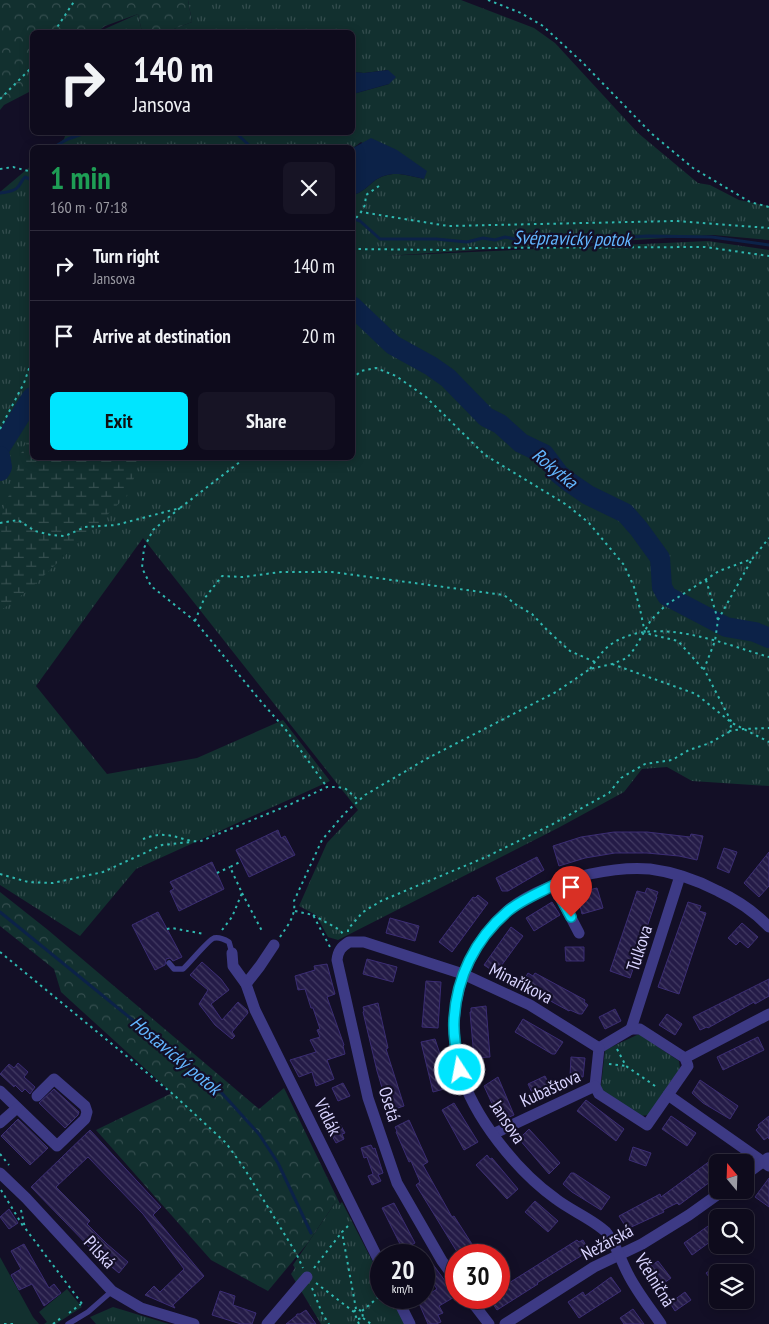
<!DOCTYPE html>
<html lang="en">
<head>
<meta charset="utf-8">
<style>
	:root { --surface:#0e0b1c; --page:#171425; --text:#f1f3f6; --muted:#9b9ba3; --line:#2e2b3b; --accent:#00e5ff }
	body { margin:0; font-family:"PT Sans Narrow",sans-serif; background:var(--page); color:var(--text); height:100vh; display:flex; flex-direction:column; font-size:19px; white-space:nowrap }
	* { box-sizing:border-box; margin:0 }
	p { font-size:16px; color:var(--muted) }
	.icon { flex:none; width:28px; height:28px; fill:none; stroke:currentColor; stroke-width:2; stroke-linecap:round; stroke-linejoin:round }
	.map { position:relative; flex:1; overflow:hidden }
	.panel { position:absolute; left:30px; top:145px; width:325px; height:315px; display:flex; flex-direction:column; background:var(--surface); border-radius:8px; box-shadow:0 2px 12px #0003,0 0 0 1px var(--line) }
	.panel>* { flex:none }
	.top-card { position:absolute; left:30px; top:30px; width:325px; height:105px; border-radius:8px; box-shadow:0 2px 12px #0003,0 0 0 1px var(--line); background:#0e0b1c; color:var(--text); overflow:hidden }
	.needle { width:32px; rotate:341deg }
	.buttons { position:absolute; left:709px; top:1154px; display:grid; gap:10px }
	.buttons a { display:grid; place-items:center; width:45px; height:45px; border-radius:8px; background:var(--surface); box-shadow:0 2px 12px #0003,0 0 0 1px var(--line); font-size:25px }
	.speed { position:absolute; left:370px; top:1244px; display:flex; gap:10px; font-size:25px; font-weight:700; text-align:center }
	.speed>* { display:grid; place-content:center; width:65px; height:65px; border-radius:50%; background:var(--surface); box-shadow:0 2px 12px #0003,0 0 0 1px var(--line); line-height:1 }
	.speed small { font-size:12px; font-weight:400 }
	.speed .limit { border:8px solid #d22; background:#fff; color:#111 }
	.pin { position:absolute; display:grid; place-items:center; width:42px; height:42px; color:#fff; margin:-51px -21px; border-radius:50% 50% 50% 0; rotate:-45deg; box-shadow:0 0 5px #0007 }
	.pin .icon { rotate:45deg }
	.me { position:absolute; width:55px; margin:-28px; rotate:349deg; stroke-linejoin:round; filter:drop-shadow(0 0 4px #0008) }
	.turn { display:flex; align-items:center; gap:18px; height:105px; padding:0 20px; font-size:22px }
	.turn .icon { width:65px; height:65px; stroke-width:2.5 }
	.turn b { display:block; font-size:35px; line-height:42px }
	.round { display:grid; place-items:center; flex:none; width:52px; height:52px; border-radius:8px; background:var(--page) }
	.headline { display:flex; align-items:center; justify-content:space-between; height:85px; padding:0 20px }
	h1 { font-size:30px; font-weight:700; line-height:38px; color:#1e9e55 }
	.button { display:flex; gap:10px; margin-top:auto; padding:10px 20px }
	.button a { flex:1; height:58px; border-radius:8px; background:var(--accent); color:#111; font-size:20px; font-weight:700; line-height:58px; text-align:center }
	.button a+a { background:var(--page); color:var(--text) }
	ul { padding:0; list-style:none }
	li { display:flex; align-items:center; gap:15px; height:70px; padding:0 20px; border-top:1px solid var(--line) }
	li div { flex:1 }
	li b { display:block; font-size:19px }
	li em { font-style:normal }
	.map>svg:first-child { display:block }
</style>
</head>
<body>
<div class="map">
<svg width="769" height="1324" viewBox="0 0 769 1324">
	<defs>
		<pattern id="grass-tufts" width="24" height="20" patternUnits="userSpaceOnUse" patternTransform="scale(1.25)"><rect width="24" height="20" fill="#12302f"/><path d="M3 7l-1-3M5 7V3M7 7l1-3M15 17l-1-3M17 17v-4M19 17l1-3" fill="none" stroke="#344d4e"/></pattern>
		<pattern id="forest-crowns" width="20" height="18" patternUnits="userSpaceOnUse" patternTransform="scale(1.25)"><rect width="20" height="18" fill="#12302f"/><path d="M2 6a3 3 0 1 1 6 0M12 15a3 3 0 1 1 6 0" fill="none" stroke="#344d4e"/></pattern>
		<pattern id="wetland-marsh" width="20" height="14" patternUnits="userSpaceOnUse" patternTransform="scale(1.25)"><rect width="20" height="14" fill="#12302f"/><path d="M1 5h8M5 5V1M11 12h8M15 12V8" fill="none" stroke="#344d4e"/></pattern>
		<pattern id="building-back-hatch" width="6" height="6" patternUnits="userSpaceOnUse" patternTransform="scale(1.25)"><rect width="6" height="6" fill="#241b47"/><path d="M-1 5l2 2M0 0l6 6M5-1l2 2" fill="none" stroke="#433b63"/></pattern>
	</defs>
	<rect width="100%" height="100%" fill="#130f26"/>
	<g fill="url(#grass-tufts)">
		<path d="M188 0H461L534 28 555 43 638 133 698 183 710 185 739 200 769 206V240L713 235 385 256 708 241 769 250V786L692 781 667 767 642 769 624 792 558 828 338 940 328 937 316 915 299 906 327 843 358 810 143 538 36 686 107 774 197 758 283 720 330 781 136 869 80 936 0 885V192L32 165V458H352L353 195C361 193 366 188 373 182 390 169 405 175 424 179L361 142 353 148 54 147 64 139 66 133 352 132 353 94 389 84 388 70 364 73 353 72 352 32H166L192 22Z"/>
		<path d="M138 14 142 32H98Z"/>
		<path d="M639 1034 679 1061 680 1068 648 1115 641 1116 603 1091 601 1086 605 1050Z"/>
		<path d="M337 1200 339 1205 342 1202 381 1278V1298H391L405 1324H321L291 1274 295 1268 293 1265Z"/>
		<path d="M113 1307 169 1324H96L90 1317Z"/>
	</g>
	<g fill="url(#forest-crowns)">
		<path d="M0 0H188L192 22 166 32H142L138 14 105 26 97 32H32V95L29 92 4 105 0 110Z"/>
		<path d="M0 892 48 930 259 1109 284 1088 340 1204 339 1205 337 1201 335 1203 307 1244 268 1291 211 1260 96 1130 172 1093 61 992 54 969 0 926Z"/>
	</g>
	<path fill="url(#wetland-marsh)" d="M32 429V458H141L128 495 30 589 0 611V523L4 507 14 483 20 456Z"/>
	<g fill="#12302f">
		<path d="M0 1257 33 1317 39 1324H0Z"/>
		<path d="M67 1289 82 1307 56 1324H44L47 1322 39 1312Z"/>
	</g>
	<g fill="#0c2248">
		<path d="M388 70 396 77 389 84 353 94V72L364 73Z"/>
		<path d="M371 138 397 150 427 171 424 179C405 175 390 169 373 182 366 188 361 193 353 195V148Z"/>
	</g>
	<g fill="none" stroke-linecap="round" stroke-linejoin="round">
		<g stroke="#0c2248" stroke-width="3">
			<path d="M235 132 252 148"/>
			<path d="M52 148 68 139 88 132"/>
			<path d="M0 193C5 192 13 192 17 188 21 184 21 181 25 177L32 180"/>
			<path d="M352 218 360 221 380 239H436L467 242 483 238 495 240 505 237 520 240 552 234 573 240 579 239 583 236 602 239 647 236 712 237 769 245"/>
			<path d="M0 912 220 1091 259 1134 278 1163 311 1233"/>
		</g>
		<g stroke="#0c2248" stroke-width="20">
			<path d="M352 306 393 345 431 366 448 378 486 417 500 424 521 443 544 454 559 474 569 482 588 495 625 513 639 529 660 558 662 587 667 596 726 627 755 632 769 638"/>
			<path d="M0 448 32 397"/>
			<path d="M0 456 2 467 0 471"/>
		</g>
	</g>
	<g fill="url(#building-back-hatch)" stroke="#3b2d73">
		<path d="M278 830 281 838 285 836 295 855 249 877 236 850Z"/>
		<path d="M614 832H647L690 837 691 834 703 836 697 860 679 856 647 853H615L585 858 559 866 553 846 581 837Z"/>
		<path d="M724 848 737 852 729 873 717 868Z"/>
		<path d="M769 852V886L759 897 744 883Z"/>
		<path d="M537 857 544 870 508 891H502L496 878Z"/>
		<path d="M212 862 224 889 179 911 170 891 174 889 170 882Z"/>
		<path d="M597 888 603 908 582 914 577 893Z"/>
		<path d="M647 888 658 892 656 897H657L630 978 610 971 637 891 645 893Z"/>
		<path d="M478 895 488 903 452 952 439 942 473 897 475 898Z"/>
		<path d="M552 902 560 915 534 931 526 918Z"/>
		<path d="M688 902 701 906 699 911 706 913 679 994 658 987Z"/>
		<path d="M158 912 182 957 173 961 170 958 166 959 165 965 155 970 132 925Z"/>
		<path d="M390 918 419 926 415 941 386 933Z"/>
		<path d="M742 923 758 937 748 948 740 941 736 945 728 938Z"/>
		<path d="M511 927 523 936 496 973 484 965Z"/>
		<path d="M565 947H584V961H566Z"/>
		<path d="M367 959 397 967 393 982 363 974Z"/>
		<path d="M202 962 221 979 229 990 211 1004 222 1020 238 1002 247 1010 248 1013 232 1032 235 1036 232 1039 215 1025 199 1004 208 990 190 975Z"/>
		<path d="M327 964 335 994 327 997 344 1045 343 1046 345 1054 327 1060 334 1079 316 1086 312 1072 299 1077 290 1060 316 1052 310 1040 320 1037 317 1030 320 1029 313 1008H311L305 989 298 990 295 976 315 970 314 966Z"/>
		<path d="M528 973 533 976 535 973 585 1000 584 1002 588 1005 582 1014H579L570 1010 569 1011 521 985Z"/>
		<path d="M769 979V996L755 1004 754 1002 708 1028 707 1027 700 1030 693 1017Z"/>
		<path d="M426 981 441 982 438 1028 422 1027Z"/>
		<path d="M378 1003 388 1048 386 1049 404 1106 389 1111 377 1071 363 1012 364 1011 363 1007Z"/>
		<path d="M486 1006 490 1057 474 1058 470 1012H471V1008Z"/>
		<path d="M615 1009 621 1021 605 1029 599 1017Z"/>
		<path d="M667 1014 682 1024 675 1035 659 1025Z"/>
		<path d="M523 1019 563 1042 555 1054H552L515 1032Z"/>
		<path d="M758 1037 764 1050 723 1070 717 1057Z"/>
		<path d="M435 1039 443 1063 448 1088 433 1092 421 1042Z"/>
		<path d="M571 1057 585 1058 583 1077 570 1076Z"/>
		<path d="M18 1063 28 1072 24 1077 35 1087 30 1094 25 1089 22 1092 15 1085 14 1087 0 1074 9 1064 14 1068Z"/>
		<path d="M545 1076 551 1088 534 1097 528 1084Z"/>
		<path d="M498 1077 514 1115 500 1121 484 1086Z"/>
		<path d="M700 1080 738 1106 730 1119 703 1103 692 1093Z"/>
		<path d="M343 1083 350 1096 338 1101 332 1088Z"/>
		<path d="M54 1089 79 1112 78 1115 65 1128 39 1103Z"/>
		<path d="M586 1100 624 1129 616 1141 577 1111Z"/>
		<path d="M454 1103 478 1142 464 1150 442 1110Z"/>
		<path d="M671 1116 696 1133 687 1146 662 1129Z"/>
		<path d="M769 1116V1139L768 1137 764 1140 756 1130 759 1127 758 1125Z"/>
		<path d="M18 1119 48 1148 30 1165 1 1136Z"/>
		<path d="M409 1120 428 1162 423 1165 452 1217 454 1216 479 1255H459L416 1185 420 1182 411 1161 409 1162 396 1132 397 1131 395 1127Z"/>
		<path d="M340 1124 345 1133 342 1134 344 1139 336 1143 329 1130Z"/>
		<path d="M529 1129 560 1163 549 1174 519 1139Z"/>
		<path d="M90 1130 161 1207 153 1215 204 1276 173 1305 175 1308 145 1295 154 1286 160 1292 184 1269 143 1214 88 1157 56 1187 90 1221 87 1224 107 1244 128 1262 119 1273 97 1255 31 1187Z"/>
		<path d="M371 1145 373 1149 375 1148 383 1173 378 1175 381 1181 372 1185 368 1176 373 1174 367 1157 364 1158 361 1148Z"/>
		<path d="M633 1147 651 1153 646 1166 629 1160Z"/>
		<path d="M487 1155 490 1159 492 1158 518 1189 507 1199 476 1165Z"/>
		<path d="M718 1155V1176L679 1205 677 1203 663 1210 664 1212 627 1229 619 1216 660 1194 661 1197Z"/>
		<path d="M571 1173H574L610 1197 601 1210 572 1192 563 1184Z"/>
		<path d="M769 1178V1207L755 1197Z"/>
		<path d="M535 1201 558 1221 548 1232 525 1212Z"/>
		<path d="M394 1203 415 1243 403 1250 382 1208Z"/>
		<path d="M9 1209 18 1223 9 1229 0 1217Z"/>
		<path d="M718 1219V1236L692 1255 684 1243Z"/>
		<path d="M577 1240 579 1242 583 1240 589 1251 537 1283 538 1284 497 1310 489 1298H499V1292L502 1289 501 1288Z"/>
		<path d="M24 1244 49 1288 54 1284 61 1293 44 1306 32 1284 19 1290 11 1275 21 1269 11 1251Z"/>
		<path d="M424 1252 456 1296 439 1306 443 1313 438 1315 441 1322 436 1324H428L418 1301 437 1289 424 1270Z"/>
		<path d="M658 1261 671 1278 654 1290 642 1272Z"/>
		<path d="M718 1265V1289L706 1273Z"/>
		<path d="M611 1277 621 1291 579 1318 568 1302 583 1292 585 1296Z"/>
		<path d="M220 1291 235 1296 233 1305 256 1313 252 1324H241L212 1315Z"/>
		<path d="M685 1292 691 1300 675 1311 670 1303Z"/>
		<path d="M633 1309 644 1324H624L620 1318Z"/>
		<path d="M306 1310 316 1324H286L296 1316 297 1314H300Z"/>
	</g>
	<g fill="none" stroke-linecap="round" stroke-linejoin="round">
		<g stroke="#2fb8b0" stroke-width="2" stroke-dasharray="2.5 4" stroke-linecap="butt">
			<path d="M488 0 521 13 543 26 583 63 652 134 693 168 750 202 769 207"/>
			<path d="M54 32 75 0"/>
			<path d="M0 99 32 67"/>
			<path d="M0 169 13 167 32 172"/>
			<path d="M379 186 366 195 365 205 361 212 448 226 676 221 769 228"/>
			<path d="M352 223 361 212"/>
			<path d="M352 249 446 250 470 248 705 247 769 256"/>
			<path d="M352 379 361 371 376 368 396 376 426 397 485 455 567 505 589 523 624 565 634 587 640 609 645 633 678 641 703 669"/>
			<path d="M0 429 24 383 32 360"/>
			<path d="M180 508 153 530 144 548 142 568 151 586 195 621 258 698 286 730 327 787"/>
			<path d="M0 523 18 520 35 531 51 535 65 536 85 527 116 525 180 508 245 458"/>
			<path d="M706 580 718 620"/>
			<path d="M195 621 204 599 222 576 243 577 281 572H332L504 595 515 604 532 614 548 631 570 651 595 662"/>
			<path d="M612 664 696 694 732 723 769 742"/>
			<path d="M590 669C597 659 603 649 613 643 657 615 723 644 769 657"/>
			<path d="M729 731 743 729 769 728"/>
			<path d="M143 839C149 837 157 834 164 835 177 835 188 843 201 841L289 805 327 787H338L346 789 359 801"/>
			<path d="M217 873 230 867"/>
			<path d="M0 874 28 882 53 883 103 872 162 845 191 842"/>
			<path d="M242 893 262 931"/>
			<path d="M295 911 313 915 330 947"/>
			<path d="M313 915 340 930 343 934"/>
			<path d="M167 929 172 928 204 934"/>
			<path d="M222 930 232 917 242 893 230 867 242 861"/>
			<path d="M348 932V929L363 912 381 901 486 857 551 825 609 793 621 778 645 764 672 760 689 750 710 743 729 732 732 723 704 669 715 641 718 620 752 559"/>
			<path d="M280 937C288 925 296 916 294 901L322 840 344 814 365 795 428 758 556 692 590 669 612 664 627 658 635 648 651 620 666 605 719 571 752 559 769 538"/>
			<path d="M0 952 174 1095 226 1143 244 1168 296 1253 303 1268"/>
			<path d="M617 1049 626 1066 658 1088"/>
			<path d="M609 1064 626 1066"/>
			<path d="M0 1154 9 1165"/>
			<path d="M1 1190 23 1226"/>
			<path d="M21 1210 25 1228 83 1305"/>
			<path d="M348 1226 342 1232 356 1309"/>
			<path d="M314 1268 342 1232"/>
			<path d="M376 1275 381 1287"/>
			<path d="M316 1283 354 1312"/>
			<path d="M312 1288 322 1313 329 1324"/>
			<path d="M362 1311 381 1295"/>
			<path d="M69 1313 81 1304"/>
			<path d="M363 1318 371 1324"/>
			<path d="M358 1319 363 1318 362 1311 356 1309 354 1312 359 1324"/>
			<path d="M4 1324H16"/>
			<path d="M53 1324 61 1318"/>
		</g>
		<g stroke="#3d3a85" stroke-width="5.5">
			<path d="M169 963 174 969H183C189 964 208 940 214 938 219 937 224 939 229 942L232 953"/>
			<path d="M68 1324 88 1312 112 1291"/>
		</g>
		<g stroke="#3d3a85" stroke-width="11">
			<path d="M554 885 579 933"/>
			<path d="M274 945 260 966 246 984 255 1010 381 1265"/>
			<path d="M232 953 233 966 246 984"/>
			<path d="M631 1029H640L685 1058 688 1066 647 1125 599 1094 595 1086 599 1048Z"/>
			<path d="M631 1029 680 876"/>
			<path d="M685 1058 769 1014"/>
			<path d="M0 1091 57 1146 85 1119 87 1112 85 1106 54 1079 37 1096"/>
			<path d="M668 1095 769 1166"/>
			<path d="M0 1123 17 1108"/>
			<path d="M493 1134 595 1086"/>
			<path d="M0 1173 26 1198 112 1291 141 1308 194 1324"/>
			<path d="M745 1175 768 1158"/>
			<path d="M456 1280 442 1261 397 1183 368 1098 337 960C338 951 341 947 349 942H364L463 974 530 1005 599 1048"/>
			<path d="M397 1298 410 1324"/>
			<path d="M469 1298 489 1324"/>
			<path d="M267 1324 307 1277"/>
			<path d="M505 1324 594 1267 642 1244 689 1215 724 1190"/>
			<path d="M661 1324C650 1308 637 1292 628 1274 621 1261 616 1244 606 1232 594 1220 570 1210 556 1199 517 1171 473 1117 460 1070 444 1012 462 951 507 911 528 893 564 880 590 874 609 870 630 867 650 869 673 872 697 880 718 891 737 900 754 911 769 927"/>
		</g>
	</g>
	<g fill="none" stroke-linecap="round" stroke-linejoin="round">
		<defs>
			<path id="route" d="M460 1070C457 1055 453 1038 454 1021 456 978 475 939 508 911 521 900 539 893 554 885L571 917"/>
		</defs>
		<use href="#route" stroke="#0095a6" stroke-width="12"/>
		<use href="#route" stroke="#00e5ff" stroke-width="9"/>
	</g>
	<g text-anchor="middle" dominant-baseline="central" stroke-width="4.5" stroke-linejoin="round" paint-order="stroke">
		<g font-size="18" fill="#d9d4ff" stroke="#130f26">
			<text transform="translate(639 948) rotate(-72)">Tulkova</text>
			<text transform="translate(521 983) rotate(27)">Minaříkova</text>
			<text transform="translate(550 1088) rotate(-25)">Kubaštova</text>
			<text transform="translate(390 1104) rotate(73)">Osetá</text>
			<text transform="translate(328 1117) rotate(64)">Vidlák</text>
			<text transform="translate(508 1122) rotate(56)">Jansova</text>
			<text transform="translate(607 1242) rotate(-28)">Nežárská</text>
			<text transform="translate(100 1252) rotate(47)">Pilská</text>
			<text transform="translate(655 1280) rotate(58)">Včelničná</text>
		</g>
		<g font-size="19" font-style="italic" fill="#62b6ff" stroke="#130f26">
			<text transform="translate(572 238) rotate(1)">Svépravický potok</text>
			<text transform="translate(555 468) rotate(39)">Rokytka</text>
			<text transform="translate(176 1055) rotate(40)">Hostavický potok</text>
		</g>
	</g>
</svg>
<div class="buttons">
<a><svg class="needle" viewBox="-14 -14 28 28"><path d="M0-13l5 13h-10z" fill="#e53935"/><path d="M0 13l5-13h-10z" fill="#9b9ba3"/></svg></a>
<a><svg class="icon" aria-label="search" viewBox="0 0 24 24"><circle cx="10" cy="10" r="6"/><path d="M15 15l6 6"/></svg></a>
<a><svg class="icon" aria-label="layers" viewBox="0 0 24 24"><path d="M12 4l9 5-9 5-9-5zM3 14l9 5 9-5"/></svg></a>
</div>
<div class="speed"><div>20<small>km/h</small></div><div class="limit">30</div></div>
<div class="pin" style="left:571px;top:917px;background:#d93025"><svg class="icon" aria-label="arrive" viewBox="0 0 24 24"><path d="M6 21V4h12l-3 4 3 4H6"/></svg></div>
<svg class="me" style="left:460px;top:1070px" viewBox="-20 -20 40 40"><circle r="17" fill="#00e5ff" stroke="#fff" stroke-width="3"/><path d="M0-11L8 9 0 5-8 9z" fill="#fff"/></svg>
<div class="top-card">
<div class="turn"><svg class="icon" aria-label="right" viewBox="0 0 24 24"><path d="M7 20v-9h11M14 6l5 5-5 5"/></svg><div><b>140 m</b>Jansova</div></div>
</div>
<section class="panel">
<div class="headline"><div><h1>1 min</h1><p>160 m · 07:18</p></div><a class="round"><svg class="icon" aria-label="close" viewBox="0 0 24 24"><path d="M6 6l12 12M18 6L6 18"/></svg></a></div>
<ul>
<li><svg class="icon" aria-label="right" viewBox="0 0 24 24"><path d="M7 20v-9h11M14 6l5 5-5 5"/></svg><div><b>Turn right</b><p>Jansova</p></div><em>140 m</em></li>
<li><svg class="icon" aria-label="arrive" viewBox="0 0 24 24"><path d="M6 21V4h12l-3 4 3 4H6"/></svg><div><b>Arrive at destination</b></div><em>20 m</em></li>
</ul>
<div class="button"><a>Exit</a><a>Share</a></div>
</section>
</div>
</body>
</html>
